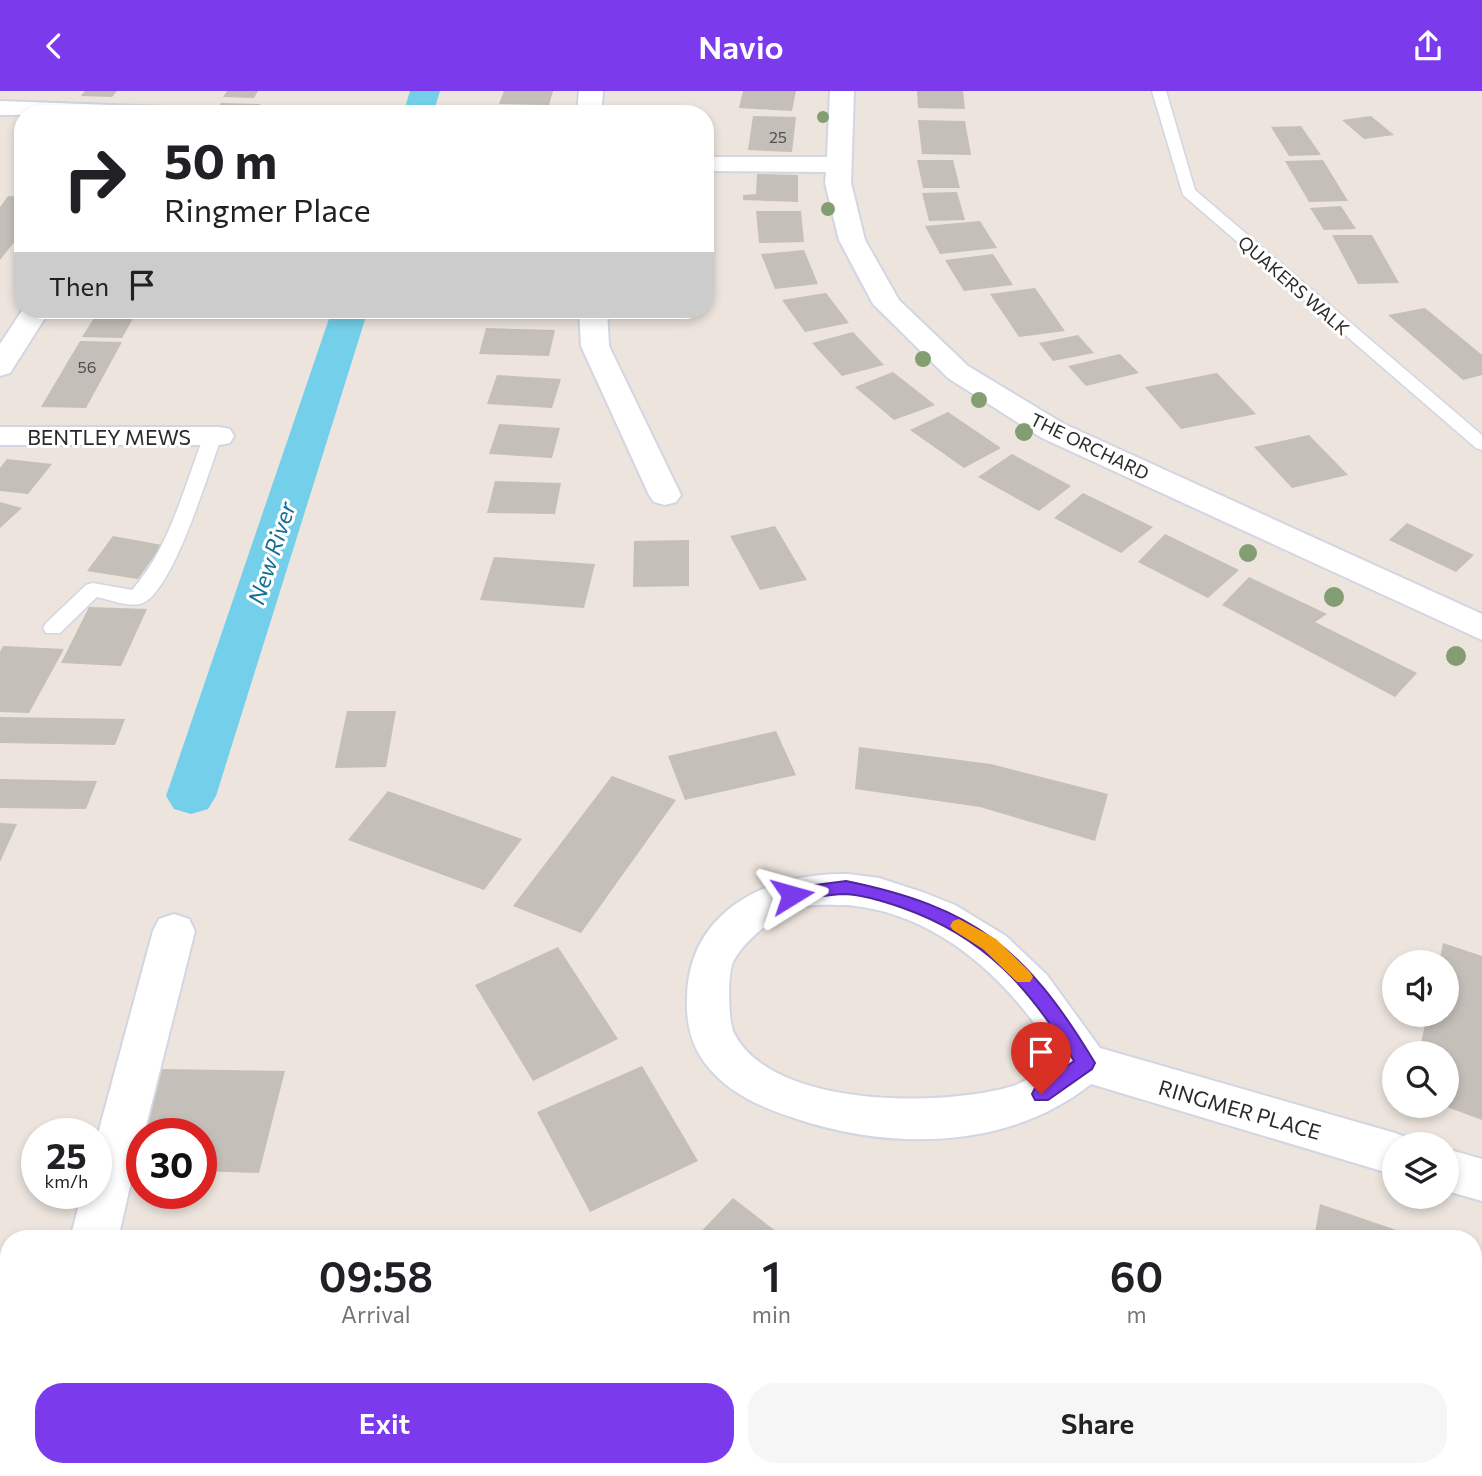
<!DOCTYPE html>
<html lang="en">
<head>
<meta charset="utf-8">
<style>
	:root { --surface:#fff; --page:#f6f6f6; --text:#202124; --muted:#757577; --accent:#7c3aed }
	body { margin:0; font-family:Commissioner,sans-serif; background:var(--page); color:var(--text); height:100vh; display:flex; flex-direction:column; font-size:26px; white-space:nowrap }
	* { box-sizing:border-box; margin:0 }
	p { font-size:23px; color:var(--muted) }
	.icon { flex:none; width:38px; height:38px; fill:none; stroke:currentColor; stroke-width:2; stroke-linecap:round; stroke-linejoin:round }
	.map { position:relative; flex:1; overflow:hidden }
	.sheet { position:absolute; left:0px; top:1139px; width:1482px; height:247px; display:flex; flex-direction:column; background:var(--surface); border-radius:28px 28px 0 0; box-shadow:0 4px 10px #0003 }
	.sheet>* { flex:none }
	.hud { position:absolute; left:14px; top:14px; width:700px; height:214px; border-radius:28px; box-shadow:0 4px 10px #0003; background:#fff; color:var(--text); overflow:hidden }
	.tools { position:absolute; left:1382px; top:859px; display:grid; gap:14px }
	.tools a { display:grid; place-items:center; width:77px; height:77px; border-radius:50%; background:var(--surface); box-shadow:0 4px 10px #0003; font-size:35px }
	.speed { position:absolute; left:21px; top:1027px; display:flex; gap:14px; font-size:35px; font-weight:700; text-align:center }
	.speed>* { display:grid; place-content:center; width:91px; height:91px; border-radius:50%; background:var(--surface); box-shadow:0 4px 10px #0003; line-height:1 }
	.speed small { font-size:18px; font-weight:400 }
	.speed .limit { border:10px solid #d22; background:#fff; color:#111 }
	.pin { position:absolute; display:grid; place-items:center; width:60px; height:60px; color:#fff; margin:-72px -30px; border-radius:50% 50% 50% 0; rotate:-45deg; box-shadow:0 0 7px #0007 }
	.pin .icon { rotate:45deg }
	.me { position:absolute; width:77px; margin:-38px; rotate:82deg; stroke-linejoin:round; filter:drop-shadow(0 0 5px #0008) }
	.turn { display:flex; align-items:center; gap:24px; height:147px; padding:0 35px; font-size:32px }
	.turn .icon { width:91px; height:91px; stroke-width:2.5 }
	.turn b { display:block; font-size:49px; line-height:60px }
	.then { display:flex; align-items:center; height:66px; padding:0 35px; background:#0003; gap:14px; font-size:26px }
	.eta { display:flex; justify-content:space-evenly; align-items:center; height:119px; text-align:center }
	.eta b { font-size:42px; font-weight:600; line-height:49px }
	.action { display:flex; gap:14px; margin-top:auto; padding:14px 35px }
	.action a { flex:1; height:80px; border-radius:28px; background:var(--accent); color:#fff; font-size:28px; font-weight:600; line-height:80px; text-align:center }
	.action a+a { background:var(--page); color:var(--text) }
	header { display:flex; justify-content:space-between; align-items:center; height:91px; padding:0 35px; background:var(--accent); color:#fff; font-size:32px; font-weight:600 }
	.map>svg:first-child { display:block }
</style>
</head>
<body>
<header><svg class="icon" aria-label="back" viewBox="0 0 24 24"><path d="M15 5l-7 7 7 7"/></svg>Navio<svg class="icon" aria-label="share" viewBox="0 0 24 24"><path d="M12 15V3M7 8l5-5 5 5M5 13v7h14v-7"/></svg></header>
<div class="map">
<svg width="1482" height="1385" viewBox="0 0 1482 1385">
	<rect width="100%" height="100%" fill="#ece4dd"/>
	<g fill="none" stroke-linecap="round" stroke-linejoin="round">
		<g fill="#74d0ea" fill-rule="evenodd">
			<path d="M410 0H440L433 23H403Z"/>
			<path d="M332 219H368L216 705 208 718 191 723 174 718 166 705Z"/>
		</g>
	</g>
	<g fill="#c4bfb8">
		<path d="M85 0H117L112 6 81 5Z"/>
		<path d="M227 0H258L254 7 223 6Z"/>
		<path d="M504 0H553L549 14 499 13Z"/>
		<path d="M743 0H796L792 20 739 17Z"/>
		<path d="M917 0H963L965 18 918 17Z"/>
		<path d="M221 12 260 13 254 23H214Z"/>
		<path d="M753 25 796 26 792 61 748 59Z"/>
		<path d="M1371 25 1394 44 1364 48 1342 29Z"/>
		<path d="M918 29 965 30 971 64 922 63Z"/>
		<path d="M1301 35 1321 64 1289 65 1271 36Z"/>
		<path d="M917 69H953L960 97H923Z"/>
		<path d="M1323 69 1348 110 1309 111 1285 70Z"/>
		<path d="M757 83 798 84V111L743 109V104L756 103Z"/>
		<path d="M957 101 965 129 929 130 922 102Z"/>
		<path d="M8 105 23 106V140L0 169V116Z"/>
		<path d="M1341 115 1356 138 1324 139 1310 117Z"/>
		<path d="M756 120H801L804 151 759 152Z"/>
		<path d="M980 130 997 157 940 163 925 135Z"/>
		<path d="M1332 144H1372L1399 192 1358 193Z"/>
		<path d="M804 159 818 193 775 198 761 163Z"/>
		<path d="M993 163 1013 194 964 200 945 169Z"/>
		<path d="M1035 197 1065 240 1019 246 990 203Z"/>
		<path d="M826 202 849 232 805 241 782 209Z"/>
		<path d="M1425 217 1482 264V284L1463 289 1388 224Z"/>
		<path d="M99 219H138L122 247 82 246Z"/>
		<path d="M486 237 555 239 549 265 479 263Z"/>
		<path d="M853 241 884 274 842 285 812 252Z"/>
		<path d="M1078 244 1094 262 1053 270 1039 252Z"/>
		<path d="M80 250 122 251 86 317 41 316Z"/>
		<path d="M1120 263 1139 282 1086 295 1068 275Z"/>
		<path d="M893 281 935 314 894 329 855 296Z"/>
		<path d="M1217 282 1256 323 1181 338 1145 296Z"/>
		<path d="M497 284 561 288 552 317 487 313Z"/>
		<path d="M948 321 1001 357 964 377 910 339Z"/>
		<path d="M499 333 560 337 552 367 489 363Z"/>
		<path d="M1309 344 1348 384 1292 397 1254 356Z"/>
		<path d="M1012 363 1071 395 1039 420 978 386Z"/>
		<path d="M7 368 52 373 28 403 0 400V377Z"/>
		<path d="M495 390 561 392 555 423 487 422Z"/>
		<path d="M1083 402 1153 436 1121 462 1054 427Z"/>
		<path d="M0 411 22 417 0 437Z"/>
		<path d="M1407 432 1474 464 1456 481 1389 449Z"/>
		<path d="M775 435 807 489 760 499 730 445Z"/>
		<path d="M1165 443 1239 479 1208 507 1138 471Z"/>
		<path d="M113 445 162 454 138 488 87 480Z"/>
		<path d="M689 449V495L633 496 634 450Z"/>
		<path d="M494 466 595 473 584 517 480 509Z"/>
		<path d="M1249 486 1327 523 1315 531 1417 582 1395 606 1222 514Z"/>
		<path d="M89 516 147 518 121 575 61 572Z"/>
		<path d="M3 555 64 558 29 622 0 621V561Z"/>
		<path d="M347 620H396L386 676 335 677Z"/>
		<path d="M0 626 125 628 115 654 0 652Z"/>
		<path d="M776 640 796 684 685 709 668 665Z"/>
		<path d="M859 656 991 673 1108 703 1095 750 980 716 855 698Z"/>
		<path d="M612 685 676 709 581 842 513 815Z"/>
		<path d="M0 688 97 690 86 718 0 717Z"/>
		<path d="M388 700 522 748 484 799 348 749Z"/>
		<path d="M0 732 17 733 0 771Z"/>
		<path d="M1443 852 1482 865V1029L1447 1016V962H1419L1427 924H1447V872H1439Z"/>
		<path d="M558 856 618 948 533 990 475 894Z"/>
		<path d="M642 975 698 1070 590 1121 537 1021Z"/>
		<path d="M160 978 285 980 259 1082 201 1080V1043H142V1079H128Z"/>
		<path d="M733 1107 786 1148H694Z"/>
		<path d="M1320 1113 1423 1148H1314Z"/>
		<path d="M84 1377H196L194 1385H81Z"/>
		<path d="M1286 1377H1439L1438 1385H1284Z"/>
	</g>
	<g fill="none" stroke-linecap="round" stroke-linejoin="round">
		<defs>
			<g id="service">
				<path d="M1152 0H1166L1195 99 1482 344V359L1476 357 1183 104Z"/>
				<path d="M213 340 222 345C210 376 172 506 140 513 128 516 110 509 97 506L60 542H46L43 537 46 532 86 494 93 492 132 499C170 456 183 398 204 345Z"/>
			</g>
			<g id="minor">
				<path d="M579 0H603L601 23H577Z"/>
				<path d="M830 0H854L851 92 865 149 899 209 968 275 1064 333 1482 523V549L1042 347 948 287 873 213 839 149 825 92 826 81 705 80V66H827Z"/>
				<path d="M0 10 168 16 176 18 180 23 0 24Z"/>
				<path d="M23 218 50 219 10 282 0 285V253Z"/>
				<path d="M579 219H607L609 255 681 404 676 411 665 414 654 411 649 404 581 255Z"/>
				<path d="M0 336H219L230 338 234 345 230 352 219 354H0Z"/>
				<path d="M848 783 879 787 925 802 955 814 1006 845 1047 884 1100 957 1395 1042 1411 1048 1414 1054H1395V1084L1091 993C1010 1058 893 1060 797 1028 761 1016 728 1003 704 971 690 951 686 930 687 906 689 818 770 781 848 783ZM848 814C941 823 1011 891 1058 967 1044 978 1030 989 1013 995 944 1016 772 1018 734 942 728 930 727 880 734 869 744 851 771 828 790 819 805 812 831 814 848 814Z"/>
				<path d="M174 823 189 828 195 840 144 1043H142L118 1148H70L82 1102H96V1050L153 840 159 828Z"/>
				<path d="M1447 1058 1482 1068V1110L1447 1100Z"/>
				<path d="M9 1358V1377H54L52 1385H0Z"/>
			</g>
		</defs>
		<use href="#service" stroke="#d2d6e2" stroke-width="3"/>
		<use href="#minor" stroke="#d2d6e2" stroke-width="4"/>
		<use href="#service" fill="#fff" fill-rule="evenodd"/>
		<use href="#minor" fill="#fff" fill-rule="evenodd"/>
	</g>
	<g fill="#849e73">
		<circle cx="823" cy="26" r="6"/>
		<circle cx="828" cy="118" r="7"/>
		<circle cx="923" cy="268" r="8"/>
		<circle cx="979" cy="309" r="8"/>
		<circle cx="1024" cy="341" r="9"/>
		<circle cx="1248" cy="462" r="9"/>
		<circle cx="1334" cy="506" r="10"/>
		<circle cx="1456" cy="565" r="10"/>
	</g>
	<path fill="#7c3aed" stroke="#51269a" stroke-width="2" d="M846 790C973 816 1025 857 1092 967L1095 972 1092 978 1048 1009H1035L1032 1003 1035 997 1074 970C1030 897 985 846 903 817 886 811 864 804 845 803 828 803 809 808 792 810L784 804 792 797Z"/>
	<path fill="#f59e0b" d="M959 828 996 848 1030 881 1033 886 1030 891H1017L983 858 953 839 950 835 953 830Z"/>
	<g text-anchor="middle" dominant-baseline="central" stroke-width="6" stroke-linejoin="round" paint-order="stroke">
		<g font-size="16" fill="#504f4e">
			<text x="778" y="45">25</text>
			<text x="87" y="275">56</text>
		</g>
		<g font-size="18" fill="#2a2a2a" stroke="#fff">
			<text transform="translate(1294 194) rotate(41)">QUAKERS WALK</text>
			<text transform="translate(1090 355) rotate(26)">THE ORCHARD</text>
		</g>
		<g font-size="21" fill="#2a2a2a" stroke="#fff">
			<text x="109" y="345">BENTLEY MEWS</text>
			<text transform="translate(1240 1018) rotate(16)">RINGMER PLACE</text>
		</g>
		<g font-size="23" font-style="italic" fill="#136f96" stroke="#fff">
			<text transform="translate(271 462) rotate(-72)">New River</text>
		</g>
	</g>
</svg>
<div class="tools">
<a><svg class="icon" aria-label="sound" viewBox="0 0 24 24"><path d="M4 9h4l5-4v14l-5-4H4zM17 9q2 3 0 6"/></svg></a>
<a><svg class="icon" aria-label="search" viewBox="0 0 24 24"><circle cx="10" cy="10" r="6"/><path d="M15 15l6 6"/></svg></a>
<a><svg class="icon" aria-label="layers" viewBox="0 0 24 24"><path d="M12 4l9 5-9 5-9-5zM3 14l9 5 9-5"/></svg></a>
</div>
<div class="speed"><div>25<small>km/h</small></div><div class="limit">30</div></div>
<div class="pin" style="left:1041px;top:1003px;background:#d93025"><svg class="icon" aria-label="arrive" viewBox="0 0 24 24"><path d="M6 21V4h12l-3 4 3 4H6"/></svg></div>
<svg class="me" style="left:792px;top:804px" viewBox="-20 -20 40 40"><path d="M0-17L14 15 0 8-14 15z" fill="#7c3aed" stroke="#fff" stroke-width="4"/></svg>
<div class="hud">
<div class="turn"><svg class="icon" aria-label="right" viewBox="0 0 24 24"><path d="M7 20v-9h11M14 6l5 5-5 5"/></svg><div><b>50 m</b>Ringmer Place</div></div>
<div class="then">Then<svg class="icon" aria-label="arrive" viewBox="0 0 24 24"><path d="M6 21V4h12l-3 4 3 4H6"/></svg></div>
</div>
<section class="sheet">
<div class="eta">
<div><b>09:58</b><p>Arrival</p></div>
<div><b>1</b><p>min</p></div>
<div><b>60</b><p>m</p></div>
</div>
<div class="action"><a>Exit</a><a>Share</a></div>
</section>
</div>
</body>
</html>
